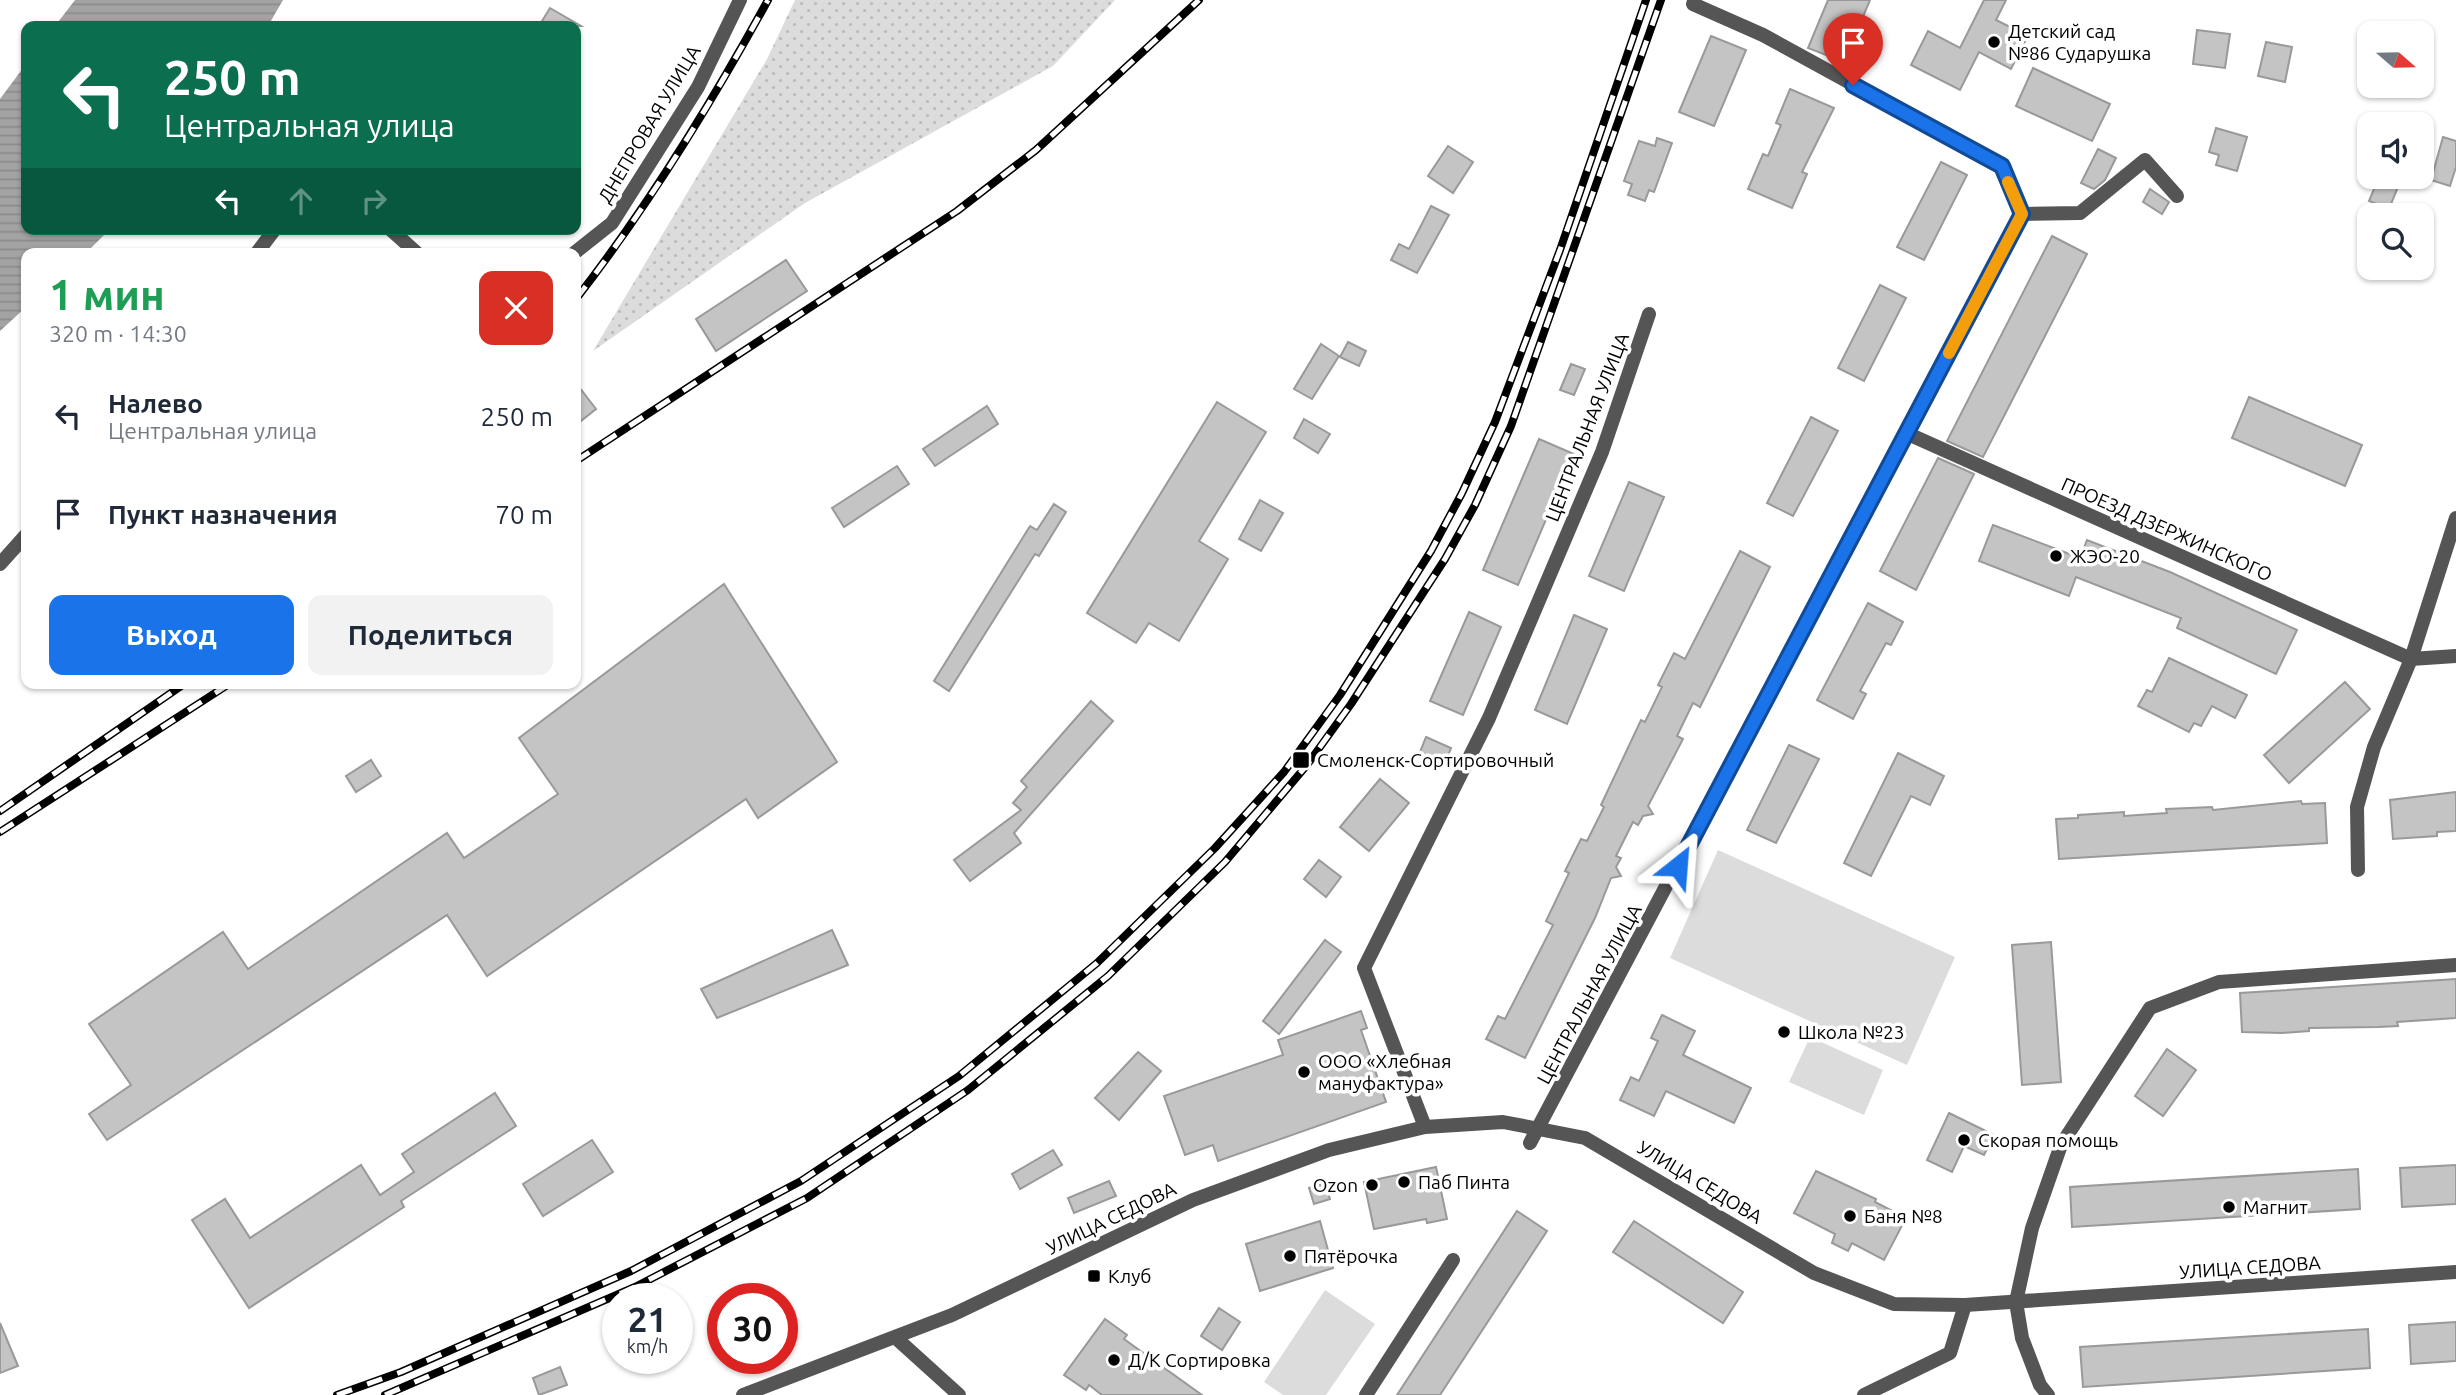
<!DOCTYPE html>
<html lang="ru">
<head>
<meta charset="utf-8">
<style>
	:root { --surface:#fff; --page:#f2f2f3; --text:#1f2937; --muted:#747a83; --accent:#1a73e8 }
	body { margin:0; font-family:Ubuntu,sans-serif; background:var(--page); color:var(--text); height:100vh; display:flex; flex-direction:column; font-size:26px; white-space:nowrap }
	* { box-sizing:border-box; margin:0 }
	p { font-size:23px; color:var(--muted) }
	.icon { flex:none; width:38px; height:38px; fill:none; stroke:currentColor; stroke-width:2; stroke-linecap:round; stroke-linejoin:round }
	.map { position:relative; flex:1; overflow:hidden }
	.details { position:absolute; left:21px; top:248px; width:560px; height:441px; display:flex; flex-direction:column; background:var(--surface); border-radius:14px; box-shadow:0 2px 5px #0004 }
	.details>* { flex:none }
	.guide { position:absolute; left:21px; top:21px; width:560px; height:214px; border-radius:14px; box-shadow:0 2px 5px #0004; background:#0b6e4f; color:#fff; overflow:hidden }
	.needle { width:46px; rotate:110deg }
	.fabs { position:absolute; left:2357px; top:21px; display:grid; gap:14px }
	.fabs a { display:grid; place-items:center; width:77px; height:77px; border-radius:14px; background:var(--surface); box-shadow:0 2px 5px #0004; font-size:35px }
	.speed { position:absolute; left:602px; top:1283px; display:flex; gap:14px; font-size:35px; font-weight:700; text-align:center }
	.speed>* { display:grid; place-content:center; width:91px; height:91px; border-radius:50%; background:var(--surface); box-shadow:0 2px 5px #0004; line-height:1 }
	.speed small { font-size:18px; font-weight:400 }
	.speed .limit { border:10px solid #d22; background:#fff; color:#111 }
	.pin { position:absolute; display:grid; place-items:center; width:60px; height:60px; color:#fff; margin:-72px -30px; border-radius:50% 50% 50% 0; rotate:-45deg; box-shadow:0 0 7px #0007 }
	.pin .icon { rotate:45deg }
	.me { position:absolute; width:77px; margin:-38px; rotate:28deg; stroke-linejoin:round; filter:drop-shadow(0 0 5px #0008) }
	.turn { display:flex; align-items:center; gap:24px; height:147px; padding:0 28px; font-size:32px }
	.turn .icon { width:91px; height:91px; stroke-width:2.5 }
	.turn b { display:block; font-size:49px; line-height:60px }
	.lanes { display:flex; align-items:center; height:66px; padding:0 28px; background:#0003; justify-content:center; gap:35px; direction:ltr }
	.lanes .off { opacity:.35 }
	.round { display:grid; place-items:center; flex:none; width:74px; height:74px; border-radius:14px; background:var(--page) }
	.overview { display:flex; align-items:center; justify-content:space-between; height:119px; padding:0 28px }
	h1 { font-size:42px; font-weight:700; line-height:52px; color:#1e9e55 }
	.cta { display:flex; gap:14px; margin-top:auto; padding:14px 28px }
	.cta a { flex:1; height:80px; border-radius:14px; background:var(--accent); color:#fff; font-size:28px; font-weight:700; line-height:80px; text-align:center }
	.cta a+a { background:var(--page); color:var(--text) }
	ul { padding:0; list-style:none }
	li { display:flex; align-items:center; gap:21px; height:98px; padding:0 28px }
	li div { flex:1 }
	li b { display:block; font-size:26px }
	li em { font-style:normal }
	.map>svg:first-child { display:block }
</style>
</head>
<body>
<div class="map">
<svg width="2456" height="1395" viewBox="0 0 2456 1395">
	<defs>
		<pattern id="green-dots" width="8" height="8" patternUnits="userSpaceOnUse" patternTransform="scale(1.75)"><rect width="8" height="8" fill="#dcdcdc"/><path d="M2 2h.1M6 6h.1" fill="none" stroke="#bbb" stroke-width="1.8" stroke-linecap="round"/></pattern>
		<pattern id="water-rules" width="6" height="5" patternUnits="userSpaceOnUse" patternTransform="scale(1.75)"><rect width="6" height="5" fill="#a3a3a3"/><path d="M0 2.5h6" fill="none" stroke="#8b8b8b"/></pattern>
	</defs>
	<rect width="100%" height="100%" fill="#fff"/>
	<path fill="url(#green-dots)" d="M795 0H1115L1053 66 805 203 593 351 767 59Z"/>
	<g fill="#dcdcdc">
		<path d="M1718 850 1955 957 1907 1065 1670 958Z"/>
		<path d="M1810 1037 1883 1070 1864 1115 1789 1082Z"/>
		<path d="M1325 1290 1375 1324 1326 1395H1283L1264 1382Z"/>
	</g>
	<g fill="url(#water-rules)">
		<path d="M75 0H283L268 26H55Z"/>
		<path d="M26 64V229H110L85 254H26V307L0 331V99Z"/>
	</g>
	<g fill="#c4c4c4" stroke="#999" stroke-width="2">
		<path d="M1828 0H1870L1844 62 1808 48Z"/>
		<path d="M1984 0H2006L1996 20 2028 36 2011 69 1979 52 1960 90 1911 65 1928 31 1960 48Z"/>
		<path d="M550 8 581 26H539Z"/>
		<path d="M2197 30 2230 34 2225 68 2193 64Z"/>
		<path d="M1711 36 1746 50 1714 126 1679 112Z"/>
		<path d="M2266 42 2292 47 2285 82 2258 76Z"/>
		<path d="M2033 68 2110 104 2092 141 2016 106Z"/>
		<path d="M1790 89 1834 108 1802 172 1807 174 1792 208 1748 189 1763 154 1768 156 1781 125 1776 123Z"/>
		<path d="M2216 128 2247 137 2237 171 2216 165 2219 155 2209 152Z"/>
		<path d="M2443 137 2456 141V167L2450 186 2431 180Z"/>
		<path d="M1657 138 1672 143 1654 192 1649 190 1645 201 1628 195 1632 184 1624 181 1639 141 1655 146Z"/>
		<path d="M1448 146 1473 162 1453 193 1428 176Z"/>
		<path d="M2098 149 2116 158 2105 180 2094 189 2081 183Z"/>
		<path d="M1941 162 1967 175 1924 260 1897 247Z"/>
		<path d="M2379 177H2402L2389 209 2369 201Z"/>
		<path d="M2150 189 2169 202 2162 214 2143 202Z"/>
		<path d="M1431 206 1449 215 1417 273 1391 260 1399 244 1409 249Z"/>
		<path d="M2052 236 2087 254 1983 457 1947 441Z"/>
		<path d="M786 260 807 291 716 351 696 319Z"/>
		<path d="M1880 285 1906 298 1864 381 1838 368Z"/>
		<path d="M1348 342 1366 351 1359 366 1340 357Z"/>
		<path d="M1321 344 1339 356 1312 399 1294 389Z"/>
		<path d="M1571 364 1585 369 1574 395 1560 390Z"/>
		<path d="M576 383 596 409 576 425Z"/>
		<path d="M2249 397 2362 445 2345 486 2232 438Z"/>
		<path d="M1217 402 1266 432 1199 541 1228 559 1179 641 1149 623 1136 643 1087 613Z"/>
		<path d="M987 406 998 424 935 466 923 449Z"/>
		<path d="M1811 417 1838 431 1793 516 1767 503Z"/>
		<path d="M1304 419 1330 434 1318 453 1294 438Z"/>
		<path d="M1539 439 1574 454 1518 585 1483 570Z"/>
		<path d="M1938 458 1974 474 1916 590 1880 571Z"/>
		<path d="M897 466 909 484 844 527 832 508Z"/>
		<path d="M1629 482 1664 497 1624 591 1589 576Z"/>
		<path d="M1260 500 1283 513 1261 551 1239 539Z"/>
		<path d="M1054 504 1066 512 1039 556 1035 554 949 691 934 681 1030 526 1037 530Z"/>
		<path d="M1993 525 2080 558 2087 540 2170 572 2297 630 2276 674 2177 628 2181 618 2076 577 2069 596 1979 561Z"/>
		<path d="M1740 551 1770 567 1700 707 1693 703 1677 736 1683 739 1648 806 1653 814 1643 816 1638 825 1633 822 1616 856 1621 858 1616 867 1621 876 1611 878 1595 918 1525 1058 1486 1039 1498 1016 1505 1019 1553 925 1546 921 1569 873 1565 871 1581 839 1587 841 1604 807 1601 805 1641 720 1645 722 1662 687 1658 685 1674 653 1685 659Z"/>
		<path d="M724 584 837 762 758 818 746 799 487 976 447 915 107 1140 89 1114 131 1085 89 1024 223 932 248 969 447 833 464 858 558 794 519 738Z"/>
		<path d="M1868 603 1903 622 1891 645 1886 643 1860 691 1866 694 1853 719 1817 700Z"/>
		<path d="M1469 612 1501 627 1463 715 1430 701Z"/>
		<path d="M1574 615 1607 629 1567 724 1535 710Z"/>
		<path d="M2169 658 2247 695 2235 718 2212 706 2201 726 2194 723 2189 732 2138 706 2147 690 2152 692Z"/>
		<path d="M2345 682 2370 709 2289 783 2264 755Z"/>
		<path d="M1091 701 1113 721 1014 833 1021 843 970 881 954 860 1021 810 1013 803 1027 787 1021 781Z"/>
		<path d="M1426 737 1451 748 1445 763 1420 752Z"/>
		<path d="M1789 745 1819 759 1776 843 1747 830Z"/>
		<path d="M1898 753 1944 776 1930 805 1911 796 1871 876 1844 863Z"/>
		<path d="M371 760 381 776 356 792 346 776Z"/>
		<path d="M1380 779 1409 803 1369 851 1340 827Z"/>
		<path d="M2456 792V831L2437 832V836L2393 839 2390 800Z"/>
		<path d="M2301 801 2302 804 2325 803 2327 843 2059 859 2056 819 2078 818V815L2124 812V816L2167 813 2166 809 2212 807 2213 810Z"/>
		<path d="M1319 860 1341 877 1326 897 1304 879Z"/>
		<path d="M832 930 848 965 717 1018 701 989Z"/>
		<path d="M1325 940 1341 952 1279 1034 1263 1021Z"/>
		<path d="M2051 942 2061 1082 2022 1085 2012 945Z"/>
		<path d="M2456 979V1018L2397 1022 2398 1026 2378 1027 2309 1028V1031L2282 1033 2242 1032 2240 993Z"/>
		<path d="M1361 1011 1367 1028 1361 1030 1386 1102 1218 1161 1213 1145 1185 1155 1164 1096 1283 1055 1278 1040Z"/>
		<path d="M1662 1015 1695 1031 1683 1055 1751 1088 1734 1123 1666 1091 1654 1116 1620 1100 1631 1077 1639 1081 1658 1041 1651 1038Z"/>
		<path d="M2167 1049 2196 1070 2163 1116 2135 1096Z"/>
		<path d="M1138 1052 1161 1071 1119 1120 1095 1098Z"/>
		<path d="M495 1093 516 1126 401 1201 404 1207 249 1308 192 1220 225 1199 250 1238 361 1165 380 1195 414 1172 402 1154Z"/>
		<path d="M1949 1113 1994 1135 1984 1155 1964 1146 1952 1172 1927 1160Z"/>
		<path d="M592 1140 613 1172 543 1216 523 1184Z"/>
		<path d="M1053 1150 1062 1165 1020 1189 1012 1174Z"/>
		<path d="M2456 1165V1204L2402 1207 2400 1168Z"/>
		<path d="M1436 1167 1447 1219 1427 1223 1426 1219 1374 1229 1364 1182Z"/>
		<path d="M2358 1169 2360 1209 2072 1227 2070 1187Z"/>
		<path d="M1816 1171 1876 1199 1875 1202 1906 1218 1884 1260 1852 1243 1848 1251 1832 1243 1835 1234 1794 1213Z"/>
		<path d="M1109 1181 1116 1196 1074 1213 1068 1198Z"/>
		<path d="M1325 1183 1330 1199 1314 1204 1309 1188Z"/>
		<path d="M1517 1211 1547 1231 1440 1395H1397Z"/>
		<path d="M1320 1221 1333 1268 1260 1291 1246 1244Z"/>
		<path d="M1634 1221 1743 1292 1723 1323 1613 1252Z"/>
		<path d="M1219 1308 1240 1322 1222 1350 1201 1336Z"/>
		<path d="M1105 1319 1127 1335 1124 1339 1202 1395H1102L1089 1385 1086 1390 1064 1375Z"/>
		<path d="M2456 1322V1361L2411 1364 2409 1325Z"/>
		<path d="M0 1323 18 1366 0 1373Z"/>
		<path d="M2368 1329 2370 1368 2083 1387 2080 1347Z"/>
		<path d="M560 1367 567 1385 539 1395 533 1378Z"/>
	</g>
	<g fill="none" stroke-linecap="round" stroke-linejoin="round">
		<g stroke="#555" stroke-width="14">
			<path d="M1693 4 1763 35 2002 166 2022 214"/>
			<path d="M2022 214 2080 213 2145 160 2177 196"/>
			<path d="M390 229 418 254"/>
			<path d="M256 254 275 229"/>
			<path d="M573 254 612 223 698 87 740 0"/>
			<path d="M1906 433 2411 659 2456 656"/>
			<path d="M0 564 26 535"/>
			<path d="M2358 870 2357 807 2374 747 2411 659 2456 518"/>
			<path d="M1425 1127 1364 968 1489 718 1602 452 1649 314"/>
			<path d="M1530 1143 2022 214"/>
			<path d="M896 1338 959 1395"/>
			<path d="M1366 1395 1453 1260"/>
			<path d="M1864 1395 1950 1353 1965 1305"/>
			<path d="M2048 1395 2040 1385 2022 1338 2016 1302 2032 1228 2061 1145 2150 1008 2219 982 2456 965"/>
		</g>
		<path stroke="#555" stroke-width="14" d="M743 1395 952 1315 1193 1200 1329 1150 1425 1127 1503 1122 1585 1138 1814 1273 1894 1304 1965 1305 2456 1272"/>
		<defs>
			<g id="rail">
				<path d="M576 299C649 205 711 104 768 0"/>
				<path d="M576 461 957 211 1036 150 1199 0"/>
				<path d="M0 811 184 684"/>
				<path d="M0 832 229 684"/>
				<path d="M337 1395 401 1372 631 1271 801 1181 959 1076 1097 963 1215 848 1284 772 1340 695 1431 551 1462 493 1495 422 1560 250 1646 0"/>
				<path d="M385 1395 635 1287 807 1198 968 1090 1108 976 1225 862 1307 765 1351 704 1445 559 1475 505 1511 426 1661 0"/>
			</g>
		</defs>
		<use href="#rail" stroke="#000" stroke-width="8"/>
		<use href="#rail" stroke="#fff" stroke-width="5" stroke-dasharray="16" stroke-linecap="butt"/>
	</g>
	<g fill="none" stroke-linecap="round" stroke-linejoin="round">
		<defs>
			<path id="route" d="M1678 866 2022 214 2002 166 1853 85"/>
		</defs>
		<use href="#route" stroke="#114b97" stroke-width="18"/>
		<use href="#route" stroke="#1a73e8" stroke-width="12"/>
		<path stroke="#f59e0b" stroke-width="12" d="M1949 353 2022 214 2008 182"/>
	</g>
	<g fill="#000" stroke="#fff" stroke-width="2.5">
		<circle cx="1994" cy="42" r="7"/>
		<circle cx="2056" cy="556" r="7"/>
		<rect x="1292" y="751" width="18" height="18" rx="3.5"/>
		<circle cx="1784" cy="1032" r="7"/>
		<circle cx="1304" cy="1072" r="7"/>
		<circle cx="1964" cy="1140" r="7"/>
		<circle cx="1404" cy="1182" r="7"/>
		<circle cx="1372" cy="1185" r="7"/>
		<circle cx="2229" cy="1207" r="7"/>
		<circle cx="1850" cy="1216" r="7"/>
		<circle cx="1290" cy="1256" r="7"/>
		<rect x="1087" y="1269" width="14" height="14" rx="3.5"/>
		<circle cx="1114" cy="1360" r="7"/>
	</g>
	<g text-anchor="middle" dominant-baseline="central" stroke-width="7" stroke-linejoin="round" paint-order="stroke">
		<g font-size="19" fill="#000" stroke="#fff" text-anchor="start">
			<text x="2008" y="31">Детский сад<tspan x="2008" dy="22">№86 Сударушка</tspan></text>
			<text x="2070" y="556">ЖЭО-20</text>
			<text x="1317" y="760">Смоленск-Сортировочный</text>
			<text x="1798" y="1032">Школа №23</text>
			<text x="1318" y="1061">ООО «Хлебная<tspan x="1318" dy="22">мануфактура»</tspan></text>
			<text x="1978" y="1140">Скорая помощь</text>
			<text x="1418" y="1182">Паб Пинта</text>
			<text x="1358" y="1185" text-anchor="end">Ozon</text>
			<text x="2243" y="1207">Магнит</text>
			<text x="1864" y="1216">Баня №8</text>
			<text x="1304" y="1256">Пятёрочка</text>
			<text x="1108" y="1276">Клуб</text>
			<text x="1128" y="1360">Д/К Сортировка</text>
		</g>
		<g font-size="19" fill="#000" stroke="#fff">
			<text transform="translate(649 124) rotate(-59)">ДНЕПРОВАЯ УЛИЦА</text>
			<text transform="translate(1587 427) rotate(-69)">ЦЕНТРАЛЬНАЯ УЛИЦА</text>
			<text transform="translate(2167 529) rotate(24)">ПРОЕЗД ДЗЕРЖИНСКОГО</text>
			<text transform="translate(1589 994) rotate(-62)">ЦЕНТРАЛЬНАЯ УЛИЦА</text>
			<text transform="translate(1700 1182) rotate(31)">УЛИЦА СЕДОВА</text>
			<text transform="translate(1111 1218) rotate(-26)">УЛИЦА СЕДОВА</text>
			<text transform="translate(2250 1267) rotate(-4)">УЛИЦА СЕДОВА</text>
		</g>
	</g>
</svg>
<div class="fabs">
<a><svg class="needle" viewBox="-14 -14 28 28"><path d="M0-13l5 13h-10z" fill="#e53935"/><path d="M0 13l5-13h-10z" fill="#747a83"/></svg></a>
<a><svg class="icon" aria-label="sound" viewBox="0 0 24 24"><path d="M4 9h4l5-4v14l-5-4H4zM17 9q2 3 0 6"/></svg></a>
<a><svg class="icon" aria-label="search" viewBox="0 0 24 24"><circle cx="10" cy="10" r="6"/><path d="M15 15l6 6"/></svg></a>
</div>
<div class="speed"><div>21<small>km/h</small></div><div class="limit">30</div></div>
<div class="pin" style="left:1853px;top:85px;background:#d93025"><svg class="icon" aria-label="arrive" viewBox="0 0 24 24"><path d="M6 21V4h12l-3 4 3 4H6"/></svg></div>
<svg class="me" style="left:1678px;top:866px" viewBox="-20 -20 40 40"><path d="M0-17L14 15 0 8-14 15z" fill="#1a73e8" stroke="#fff" stroke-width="4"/></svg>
<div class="guide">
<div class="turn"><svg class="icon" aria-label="left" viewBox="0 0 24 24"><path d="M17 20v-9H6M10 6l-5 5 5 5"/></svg><div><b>250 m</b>Центральная улица</div></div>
<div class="lanes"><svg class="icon" aria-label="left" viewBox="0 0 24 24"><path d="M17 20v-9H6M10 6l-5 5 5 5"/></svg><svg class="icon off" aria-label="ahead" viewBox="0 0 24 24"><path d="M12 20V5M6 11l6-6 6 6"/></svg><svg class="icon off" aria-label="right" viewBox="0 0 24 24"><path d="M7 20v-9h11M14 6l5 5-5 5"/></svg></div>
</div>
<section class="details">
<div class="overview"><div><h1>1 мин</h1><p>320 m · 14:30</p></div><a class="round" style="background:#d93025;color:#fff"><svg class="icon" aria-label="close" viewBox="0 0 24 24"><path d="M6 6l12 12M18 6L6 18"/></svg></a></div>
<ul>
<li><svg class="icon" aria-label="left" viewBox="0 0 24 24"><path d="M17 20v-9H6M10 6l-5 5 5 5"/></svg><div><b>Налево</b><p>Центральная улица</p></div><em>250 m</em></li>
<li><svg class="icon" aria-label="arrive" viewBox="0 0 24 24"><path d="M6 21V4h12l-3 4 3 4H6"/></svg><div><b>Пункт назначения</b></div><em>70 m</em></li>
</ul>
<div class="cta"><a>Выход</a><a>Поделиться</a></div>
</section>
</div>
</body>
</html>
